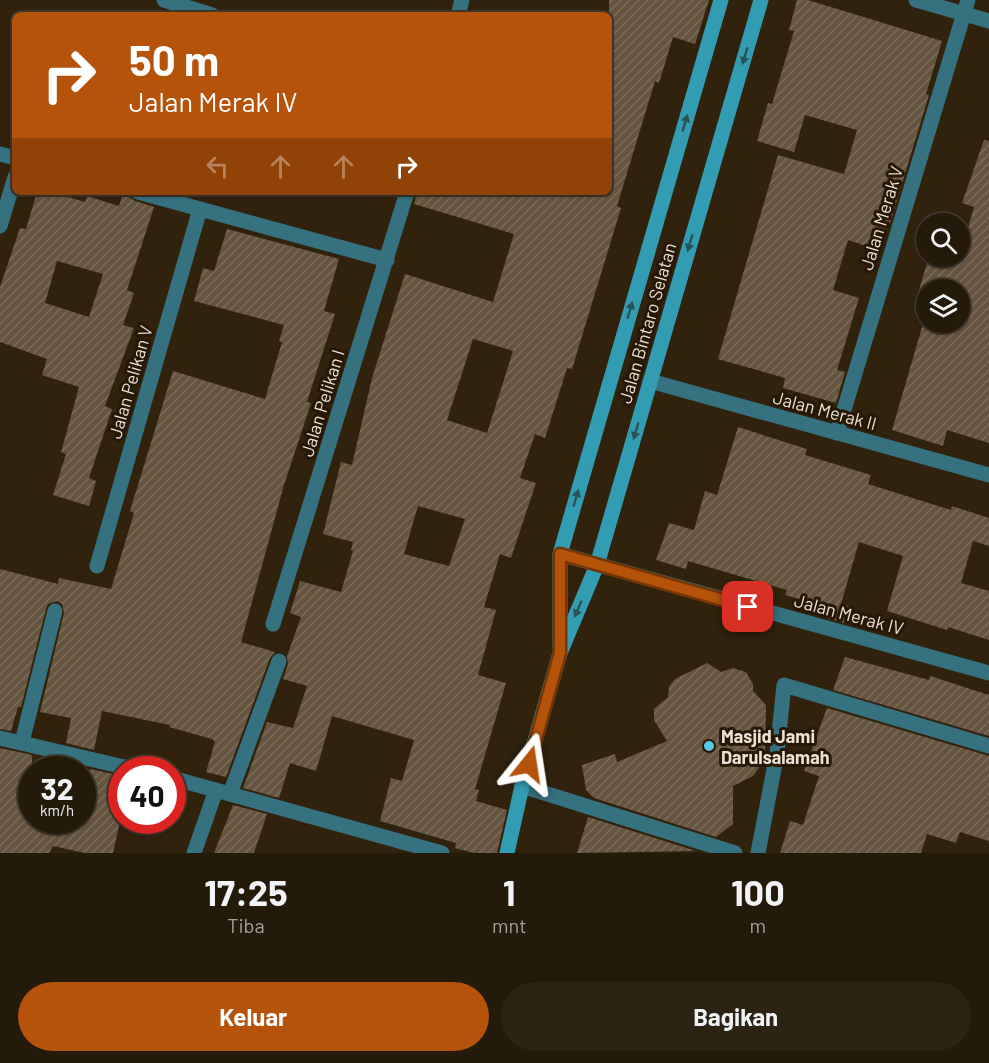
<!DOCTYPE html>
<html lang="id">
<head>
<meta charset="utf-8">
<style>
	:root { --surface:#241a0a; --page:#2c2313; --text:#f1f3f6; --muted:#a3a19c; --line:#41382b; --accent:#b45309 }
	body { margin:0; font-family:Barlow,sans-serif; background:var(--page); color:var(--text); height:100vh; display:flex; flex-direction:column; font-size:22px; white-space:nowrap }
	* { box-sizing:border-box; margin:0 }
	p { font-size:20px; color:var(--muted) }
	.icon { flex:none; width:33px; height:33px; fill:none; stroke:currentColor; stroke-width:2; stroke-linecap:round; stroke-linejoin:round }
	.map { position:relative; height:853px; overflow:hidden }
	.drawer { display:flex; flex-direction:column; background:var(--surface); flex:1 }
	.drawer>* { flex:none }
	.guide { position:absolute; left:12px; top:12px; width:600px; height:183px; border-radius:9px; box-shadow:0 2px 4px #0004,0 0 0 2px var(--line); background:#b45309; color:#fff; overflow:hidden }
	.fabs { position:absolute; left:916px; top:213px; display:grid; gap:12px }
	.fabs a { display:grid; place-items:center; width:54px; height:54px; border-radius:50%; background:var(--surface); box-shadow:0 2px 4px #0004,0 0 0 2px var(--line); font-size:30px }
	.speed { position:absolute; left:18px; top:756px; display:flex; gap:12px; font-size:30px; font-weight:700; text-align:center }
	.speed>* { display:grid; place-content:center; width:78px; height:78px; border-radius:50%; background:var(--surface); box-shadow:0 2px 4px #0004,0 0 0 2px var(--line); line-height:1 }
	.speed small { font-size:15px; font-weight:400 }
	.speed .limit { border:9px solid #d22; background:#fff; color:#111 }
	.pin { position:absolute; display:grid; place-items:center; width:51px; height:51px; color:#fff; margin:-26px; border-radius:12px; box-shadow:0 3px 9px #0006 }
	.me { position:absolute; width:66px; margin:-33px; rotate:15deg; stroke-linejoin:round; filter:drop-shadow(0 0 4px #0008) }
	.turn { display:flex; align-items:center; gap:21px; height:126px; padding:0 18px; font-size:27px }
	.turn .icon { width:78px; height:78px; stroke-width:2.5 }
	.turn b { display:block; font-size:42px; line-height:51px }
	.lanes { display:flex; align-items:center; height:57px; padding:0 18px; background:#0003; justify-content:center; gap:30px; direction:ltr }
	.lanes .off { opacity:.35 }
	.eta { display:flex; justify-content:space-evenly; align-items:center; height:102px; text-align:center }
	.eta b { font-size:36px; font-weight:700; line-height:42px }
	.button { display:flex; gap:12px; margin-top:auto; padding:12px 18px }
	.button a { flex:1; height:69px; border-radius:36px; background:var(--accent); color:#fff; font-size:24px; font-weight:700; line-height:69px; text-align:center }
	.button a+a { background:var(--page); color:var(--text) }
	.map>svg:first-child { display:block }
</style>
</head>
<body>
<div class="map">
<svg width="989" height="853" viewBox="0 0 989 853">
	<defs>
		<pattern id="building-hatch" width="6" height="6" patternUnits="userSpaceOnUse" patternTransform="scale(1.5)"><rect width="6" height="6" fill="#65543f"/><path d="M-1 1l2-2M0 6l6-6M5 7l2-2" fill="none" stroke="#7b6c5a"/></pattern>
	</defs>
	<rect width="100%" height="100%" fill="#30220d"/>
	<g fill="url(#building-hatch)" fill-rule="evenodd">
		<path d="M609 0H709L695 44 673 37 659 83 655 81 617 206 621 208 572 369 567 368 545 438 535 434 520 478 536 483 511 558 500 554 484 607 496 610 478 675 506 683 475 789 479 790 476 801 507 810 497 853H474L455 848 456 843 380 821 391 778 402 781 414 740 332 716 316 771 290 763 279 798 243 788 267 722 293 728 307 686 283 679 288 664 287 656 301 617 290 613 300 581 341 592 353 551 351 550 353 542 323 534 341 462 352 465 372 378 405 274 493 302 514 234 414 204 417 192H609ZM473 339 513 351 487 433 447 420ZM418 506 465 519 449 566 404 554Z"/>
		<path d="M797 0H808L942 41 926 94 929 95 890 223 888 222 879 250 848 240 833 290 859 298 837 370 845 372 836 403 783 388 785 378 718 359 778 155 844 174 857 130 805 115 794 152 757 141 768 103 772 104 794 31 789 30Z"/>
		<path d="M984 140 989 141V443L947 430 943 446 892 430 927 310V322H960V290H927V308L915 304 929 256H960L974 207 962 203Z"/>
		<path d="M37 192H52L85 202 87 196 119 206 123 193 135 201 154 207 127 290 134 293 123 325 134 328 105 406 112 409 89 478 96 481 89 506 53 495 66 454 61 452 79 387 42 375 47 359 0 342V287L20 228 26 229ZM57 261 103 274 89 317 45 303Z"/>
		<path d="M227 229 339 259 324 311 335 314 307 402 311 403 284 485 241 642 275 652 270 658 226 777 206 772 215 742 212 739 169 727 170 725 102 711 94 750 66 743 71 718 40 712 64 613 62 604 57 601 48 604 46 609 21 707H18L11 731 0 729V569L58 584 59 578 111 589 134 513 130 511 173 371 265 399 282 342 279 341 284 325 194 301 203 268 214 271Z"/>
		<path d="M738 427 807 449 805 455 871 475 868 484 951 510 952 506 989 518V546L973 541 961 583 989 591V640L948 627 947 630 887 611 903 556 859 542 841 604 849 606 844 623 820 616 823 606 785 595 787 590 688 561 686 569 656 560 669 523 694 530 705 491 717 495Z"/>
		<path d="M845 657 929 680 930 676 989 695V736L833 690Z"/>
		<path d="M707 663 721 672 733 668 746 672 753 684V691L766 705 765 759 753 776 733 786V824L716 837 594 798 586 790 582 765 615 754 617 762 667 741 654 720V709L668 697 669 687 675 679Z"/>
		<path d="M827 708 989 756V841L960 832 956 843 927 834 921 853H780L790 821 803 825 819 776 804 771Z"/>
		<path d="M0 748 32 755V820H82V805L90 769 122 776V812L113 853H85L53 846 49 853H0Z"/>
		<path d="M233 805 267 814 254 853H214Z"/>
		<path d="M588 817 696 851 577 853Z"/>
	</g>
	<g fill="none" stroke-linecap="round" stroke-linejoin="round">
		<g stroke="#35717f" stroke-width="15">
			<path d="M164 0 212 15"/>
			<path d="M916 0 989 21"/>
			<path d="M458 15 462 0"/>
			<path d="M0 154 15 158"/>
			<path d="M138 192 387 260"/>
			<path d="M0 226 15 177"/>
			<path d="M650 381 989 475"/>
			<path d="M837 433 968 0"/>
			<path d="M560 554 989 673"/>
			<path d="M97 566 200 209"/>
			<path d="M273 624 407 192"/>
			<path d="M0 738 137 770"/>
			<path d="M22 742 55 611"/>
			<path d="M172 778 442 853"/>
			<path d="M522 786 735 853"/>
			<path d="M230 794 279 661"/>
			<path d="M194 853 216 790"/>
			<path d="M758 853 777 753 784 685 989 746"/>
		</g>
		<g stroke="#329cb3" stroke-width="15">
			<path d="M560 646V554L721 0"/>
			<path d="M507 853 522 786 560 653 597 565 761 0"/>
		</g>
	</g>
	<defs><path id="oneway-solid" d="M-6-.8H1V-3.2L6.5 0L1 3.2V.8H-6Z" transform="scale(1.5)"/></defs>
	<g fill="#2b5353">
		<use href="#oneway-solid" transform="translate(745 56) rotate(106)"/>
		<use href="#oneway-solid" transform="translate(685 123) rotate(-74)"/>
		<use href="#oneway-solid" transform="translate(690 243) rotate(106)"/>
		<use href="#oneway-solid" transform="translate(630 310) rotate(-74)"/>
		<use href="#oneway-solid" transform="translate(636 431) rotate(106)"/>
		<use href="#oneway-solid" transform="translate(576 498) rotate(-74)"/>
		<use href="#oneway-solid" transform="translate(578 609) rotate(113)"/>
	</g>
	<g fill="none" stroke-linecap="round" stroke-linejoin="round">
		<defs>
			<path id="route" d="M529 764 560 653V554L748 607"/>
		</defs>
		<use href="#route" stroke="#753606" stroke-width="15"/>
		<use href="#route" stroke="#b45309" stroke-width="10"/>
	</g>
	<circle fill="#58c9e3" stroke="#261804" stroke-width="2" cx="709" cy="746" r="6"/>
	<g text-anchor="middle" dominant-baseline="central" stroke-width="6" stroke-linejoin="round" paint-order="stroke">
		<g font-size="18" fill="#ece2d6" stroke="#261804">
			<text transform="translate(881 218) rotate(-73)">Jalan Merak V</text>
			<text transform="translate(647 323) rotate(-74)">Jalan Bintaro Selatan</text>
			<text transform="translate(130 382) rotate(-74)">Jalan Pelikan V</text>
			<text transform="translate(322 403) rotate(-73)">Jalan Pelikan I</text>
			<text transform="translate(825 410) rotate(15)">Jalan Merak II</text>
			<text transform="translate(849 614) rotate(15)">Jalan Merak IV</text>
		</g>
		<g font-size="18" font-weight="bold" fill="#ece2d6" stroke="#261804" text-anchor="start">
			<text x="721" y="736">Masjid Jami<tspan x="721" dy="21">Darulsalamah</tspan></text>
		</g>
	</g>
</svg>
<div class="fabs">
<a><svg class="icon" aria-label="search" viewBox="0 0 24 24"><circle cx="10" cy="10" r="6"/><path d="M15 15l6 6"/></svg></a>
<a><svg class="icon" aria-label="layers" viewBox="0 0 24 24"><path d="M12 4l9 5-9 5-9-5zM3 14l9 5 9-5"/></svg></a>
</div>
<div class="speed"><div>32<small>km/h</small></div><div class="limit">40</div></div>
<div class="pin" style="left:748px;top:607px;background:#d93025"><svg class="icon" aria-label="arrive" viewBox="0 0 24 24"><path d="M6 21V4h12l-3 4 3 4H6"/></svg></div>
<svg class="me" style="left:529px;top:764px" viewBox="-20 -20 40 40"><path d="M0-17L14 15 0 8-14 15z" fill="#b45309" stroke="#fff" stroke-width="4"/></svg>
<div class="guide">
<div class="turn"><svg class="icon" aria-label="right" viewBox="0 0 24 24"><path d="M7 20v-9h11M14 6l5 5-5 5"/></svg><div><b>50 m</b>Jalan Merak IV</div></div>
<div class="lanes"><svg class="icon off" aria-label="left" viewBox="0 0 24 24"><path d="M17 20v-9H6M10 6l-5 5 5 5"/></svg><svg class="icon off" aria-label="ahead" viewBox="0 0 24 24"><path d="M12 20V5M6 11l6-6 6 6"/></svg><svg class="icon off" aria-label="ahead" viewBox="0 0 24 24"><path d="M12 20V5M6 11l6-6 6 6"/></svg><svg class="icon" aria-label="right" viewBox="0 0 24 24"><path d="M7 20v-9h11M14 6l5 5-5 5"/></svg></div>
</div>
</div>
<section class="drawer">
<div class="eta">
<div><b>17:25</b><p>Tiba</p></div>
<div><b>1</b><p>mnt</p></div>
<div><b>100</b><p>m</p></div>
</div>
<div class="button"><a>Keluar</a><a>Bagikan</a></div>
</section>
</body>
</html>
